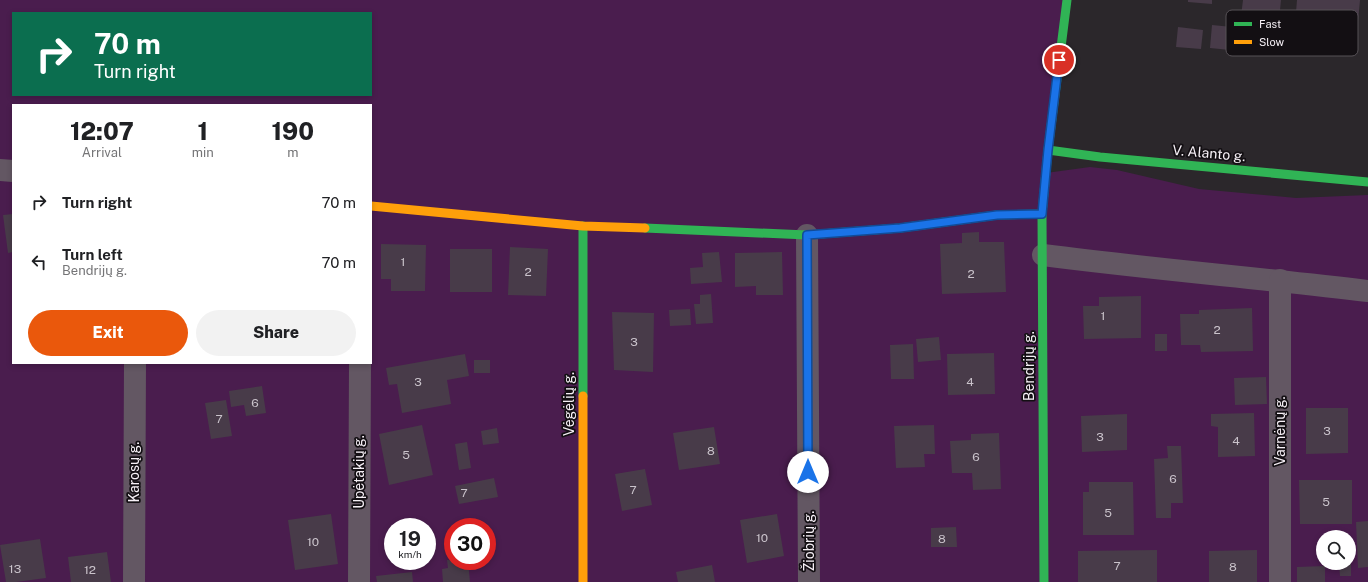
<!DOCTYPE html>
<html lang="en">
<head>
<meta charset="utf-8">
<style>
	:root { --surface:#fff; --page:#f2f2f2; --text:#202124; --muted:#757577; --accent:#ea580c }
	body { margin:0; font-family:"Public Sans",sans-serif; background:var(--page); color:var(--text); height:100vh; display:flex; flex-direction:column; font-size:15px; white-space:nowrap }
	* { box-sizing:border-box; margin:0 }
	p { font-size:13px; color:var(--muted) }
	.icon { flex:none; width:22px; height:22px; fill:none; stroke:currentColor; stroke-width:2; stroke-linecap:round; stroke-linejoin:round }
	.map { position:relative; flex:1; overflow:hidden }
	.side { position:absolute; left:12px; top:104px; width:360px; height:260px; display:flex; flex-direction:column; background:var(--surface); border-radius:0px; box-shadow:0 2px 6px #0003 }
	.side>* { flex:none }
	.guide { position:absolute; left:12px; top:12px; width:360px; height:84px; border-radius:0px; box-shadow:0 2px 6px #0003; background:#0b6e4f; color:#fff; overflow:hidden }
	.fabs { position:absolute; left:1316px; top:530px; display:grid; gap:8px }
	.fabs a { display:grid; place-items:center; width:40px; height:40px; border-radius:50%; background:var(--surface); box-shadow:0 2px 6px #0003; font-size:20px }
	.speed { position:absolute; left:384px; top:518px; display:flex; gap:8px; font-size:20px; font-weight:700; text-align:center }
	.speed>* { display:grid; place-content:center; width:52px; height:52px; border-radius:50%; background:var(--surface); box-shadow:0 2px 6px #0003; line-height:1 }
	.speed small { font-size:10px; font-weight:400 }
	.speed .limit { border:6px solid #d22; background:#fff; color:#111 }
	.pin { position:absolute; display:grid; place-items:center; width:34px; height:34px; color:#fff; margin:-17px; border:2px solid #fff; border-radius:50%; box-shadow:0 1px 4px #0007 }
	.me { position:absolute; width:44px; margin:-22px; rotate:0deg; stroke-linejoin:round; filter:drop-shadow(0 0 3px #0008) }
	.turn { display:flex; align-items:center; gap:14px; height:84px; padding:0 16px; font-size:18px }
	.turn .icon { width:52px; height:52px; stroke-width:2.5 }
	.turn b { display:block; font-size:28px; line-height:34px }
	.eta { display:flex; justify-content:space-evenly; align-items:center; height:68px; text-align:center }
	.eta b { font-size:24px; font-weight:800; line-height:28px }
	.action { display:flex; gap:8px; margin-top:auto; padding:8px 16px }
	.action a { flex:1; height:46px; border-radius:24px; background:var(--accent); color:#fff; font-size:16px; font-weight:800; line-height:46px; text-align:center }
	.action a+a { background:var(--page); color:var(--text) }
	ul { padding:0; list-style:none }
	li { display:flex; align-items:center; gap:12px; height:60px; padding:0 16px }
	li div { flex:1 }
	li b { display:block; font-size:15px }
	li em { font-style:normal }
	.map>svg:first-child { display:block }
</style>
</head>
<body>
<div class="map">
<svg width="1368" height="582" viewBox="0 0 1368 582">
	<rect width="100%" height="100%" fill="#2b272b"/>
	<path fill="#4a1d4e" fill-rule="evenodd" d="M0 0H1067L1046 173 1090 167 1117 170 1199 189 1296 198 1368 195V582H0ZM13 13H371V95H13ZM13 105H371V363H13ZM393 527H427V561H393ZM453 527H487V561H453ZM1323 537H1349V563H1323Z"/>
	<g fill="#483b49">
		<path d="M1188 0H1212V4L1188 2Z"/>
		<path d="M1243 0H1281L1279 20 1241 16Z"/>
		<path d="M1297 0H1360L1356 43 1294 37Z"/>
		<path d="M1212 25 1252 29 1250 52 1210 48Z"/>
		<path d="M1178 27 1203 30 1201 49 1176 47Z"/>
		<path d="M13 214V252L8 253 3 215Z"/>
		<path d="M979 232V242H1004L1006 292 942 294 940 244 962 243V233Z"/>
		<path d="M381 244 426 245 425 291H391V279H381Z"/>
		<path d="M510 247 548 249 546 296 508 295Z"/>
		<rect x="450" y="249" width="42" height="43"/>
		<path d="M719 252 722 282 691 284 690 268 703 267 702 253Z"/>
		<path d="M782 252 783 295H756V286L735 287V253Z"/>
		<path d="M711 294 713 323 696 324 694 304H700V295Z"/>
		<path d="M1141 296V338L1084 339 1083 306H1099V297Z"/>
		<path d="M1252 308 1253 351 1201 352 1200 345H1181L1180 314H1199V310Z"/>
		<path d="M690 309 691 325 670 326 669 310Z"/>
		<path d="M612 312 654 313 653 372 614 370Z"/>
		<rect x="1155" y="334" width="12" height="17"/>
		<path d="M939 337 941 360 918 362 916 339Z"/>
		<path d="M913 344 914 379H891L890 345Z"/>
		<path d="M994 353 995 394 948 395 947 354Z"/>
		<path d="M465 354 469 376 447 380 451 404 402 413 397 384 389 385 386 368Z"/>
		<rect x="474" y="360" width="16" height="13"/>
		<path d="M1266 377 1267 404 1235 405 1234 378Z"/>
		<path d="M262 386 266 413 246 416 244 405 231 407 229 391Z"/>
		<path d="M226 400 232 436 211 439 205 403Z"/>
		<path d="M1306 408H1348V453L1306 454Z"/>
		<path d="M1254 413 1255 456 1218 457V427L1211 426V414Z"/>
		<path d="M1127 414V450L1082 452 1081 416Z"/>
		<path d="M422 425 433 475 389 485 379 434Z"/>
		<path d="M934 425 935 454H924L925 467 896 468 894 426Z"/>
		<path d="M714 427 720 464 679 470 673 433Z"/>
		<path d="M497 428 499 443 483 445 481 431Z"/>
		<path d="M999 433 1001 489 973 490 972 473H952L950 441 971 440V434Z"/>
		<path d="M467 442 471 468 459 470 455 444Z"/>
		<path d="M1167 446H1181L1183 503H1171V518H1156L1154 459 1168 458Z"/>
		<path d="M645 469 652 505 622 511 615 474Z"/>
		<path d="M494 478 498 497 459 504 455 486Z"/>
		<path d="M1299 480H1352V524H1300Z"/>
		<path d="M1089 482H1133L1134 535H1083V492H1089Z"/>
		<path d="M331 514 338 564 295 570 288 520Z"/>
		<path d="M777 514 784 556 747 563 740 520Z"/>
		<path d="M1368 521V567L1358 568 1356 522Z"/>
		<path d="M956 527 957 547H931V528Z"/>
		<path d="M40 539 46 578 16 582H6L0 545Z"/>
		<path d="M1157 550V582H1078V551Z"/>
		<path d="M1257 550V582H1209V551Z"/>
		<path d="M107 552 111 582H71L68 557Z"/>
		<path d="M447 560 468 561 470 582H443L442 569 448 568Z"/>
		<path d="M1339 563H1351V576H1340Z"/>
		<path d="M712 565 715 582H678L676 572Z"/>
		<path d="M1325 566V582H1297V567Z"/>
		<path d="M412 572 413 582H377L376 576Z"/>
	</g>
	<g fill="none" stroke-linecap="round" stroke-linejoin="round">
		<g stroke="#635763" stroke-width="22">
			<path d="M0 170 13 171"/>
			<path d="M807 235 809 582"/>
			<path d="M1043 255C1151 269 1260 278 1368 291"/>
			<path d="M1280 280V582"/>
			<path d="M134 582 135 363"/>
			<path d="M359 582 360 363"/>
		</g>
		<g stroke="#30b455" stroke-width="9">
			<path d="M1048 150 1100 157 1368 182"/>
			<path d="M583 226V396"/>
			<path d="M645 228 807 235 900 228 997 215 1042 214"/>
			<path d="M1044 582 1042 214 1048 150 1067 0"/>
		</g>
		<g stroke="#ff9f0a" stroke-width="9">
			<path d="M371 206 583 226 645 228"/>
			<path d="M583 396V582"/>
		</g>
	</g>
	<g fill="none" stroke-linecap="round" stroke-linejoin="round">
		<defs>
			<path id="route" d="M808 472 807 235 900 228 997 215 1042 214 1048 150 1059 60"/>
		</defs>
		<use href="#route" stroke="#114b97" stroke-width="10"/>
		<use href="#route" stroke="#1a73e8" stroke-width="7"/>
	</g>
	<g text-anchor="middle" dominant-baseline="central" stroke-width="3.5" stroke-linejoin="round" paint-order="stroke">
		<g font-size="12" fill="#cac3cb">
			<text x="403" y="262">1</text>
			<text x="528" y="272">2</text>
			<text x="971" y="274">2</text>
			<text x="1103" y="316">1</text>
			<text x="1217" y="330">2</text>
			<text x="634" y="342">3</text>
			<text x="418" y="382">3</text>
			<text x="970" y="382">4</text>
			<text x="255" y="403">6</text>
			<text x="219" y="419">7</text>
			<text x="1327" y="431">3</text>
			<text x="1100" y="437">3</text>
			<text x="1236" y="441">4</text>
			<text x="711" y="451">8</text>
			<text x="406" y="455">5</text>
			<text x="976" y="457">6</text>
			<text x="1173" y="479">6</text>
			<text x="633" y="490">7</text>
			<text x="464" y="493">7</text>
			<text x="1326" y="502">5</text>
			<text x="1108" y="513">5</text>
			<text x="762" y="538">10</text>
			<text x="942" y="539">8</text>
			<text x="313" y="542">10</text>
			<text x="1117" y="566">7</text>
			<text x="1233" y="567">8</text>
			<text x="15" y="569">13</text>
			<text x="90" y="570">12</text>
		</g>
		<g font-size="14" fill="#f6f0f6" stroke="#130f13">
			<text transform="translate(1209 153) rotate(5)">V. Alanto g.</text>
			<text transform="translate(1029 366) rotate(-90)">Bendrijų g.</text>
			<text transform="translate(569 404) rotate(-90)">Vėgėlių g.</text>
			<text transform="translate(1280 431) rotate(-90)">Varnėnų g.</text>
			<text transform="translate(134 472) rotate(-90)">Karosų g.</text>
			<text transform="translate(359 472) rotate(-90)">Upėtakių g.</text>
			<text transform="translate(809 541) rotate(-90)">Žiobrių g.</text>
		</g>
	</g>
	<rect x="1226" y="10" width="132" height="46" rx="6" fill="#130f13" stroke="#575257" stroke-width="1"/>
	<rect x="1234" y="22" width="18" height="4" fill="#30b455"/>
	<rect x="1234" y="40" width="18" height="4" fill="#ff9f0a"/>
	<g font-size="11" fill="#f6f0f6">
		<text x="1259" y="28">Fast</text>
		<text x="1259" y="46">Slow</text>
	</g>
</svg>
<div class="fabs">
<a><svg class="icon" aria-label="search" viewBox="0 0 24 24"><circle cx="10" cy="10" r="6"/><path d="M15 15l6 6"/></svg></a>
</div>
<div class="speed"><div>19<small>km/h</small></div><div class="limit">30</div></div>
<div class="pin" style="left:1059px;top:60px;background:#d93025"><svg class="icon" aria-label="arrive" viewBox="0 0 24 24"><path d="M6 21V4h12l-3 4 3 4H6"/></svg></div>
<svg class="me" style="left:808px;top:472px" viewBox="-20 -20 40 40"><circle r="19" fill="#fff"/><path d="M0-13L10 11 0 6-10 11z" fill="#1a73e8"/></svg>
<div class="guide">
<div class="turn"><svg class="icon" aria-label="right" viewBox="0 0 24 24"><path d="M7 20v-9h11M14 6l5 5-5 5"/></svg><div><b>70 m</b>Turn right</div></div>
</div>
<section class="side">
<div class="eta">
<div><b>12:07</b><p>Arrival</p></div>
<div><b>1</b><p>min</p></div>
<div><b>190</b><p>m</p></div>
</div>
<ul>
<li><svg class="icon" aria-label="right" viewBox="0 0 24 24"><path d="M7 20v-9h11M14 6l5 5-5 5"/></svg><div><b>Turn right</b></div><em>70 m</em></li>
<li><svg class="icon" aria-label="left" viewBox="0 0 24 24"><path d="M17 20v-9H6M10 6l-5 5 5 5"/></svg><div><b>Turn left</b><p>Bendrijų g.</p></div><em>70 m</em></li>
</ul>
<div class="action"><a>Exit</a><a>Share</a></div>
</section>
</div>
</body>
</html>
